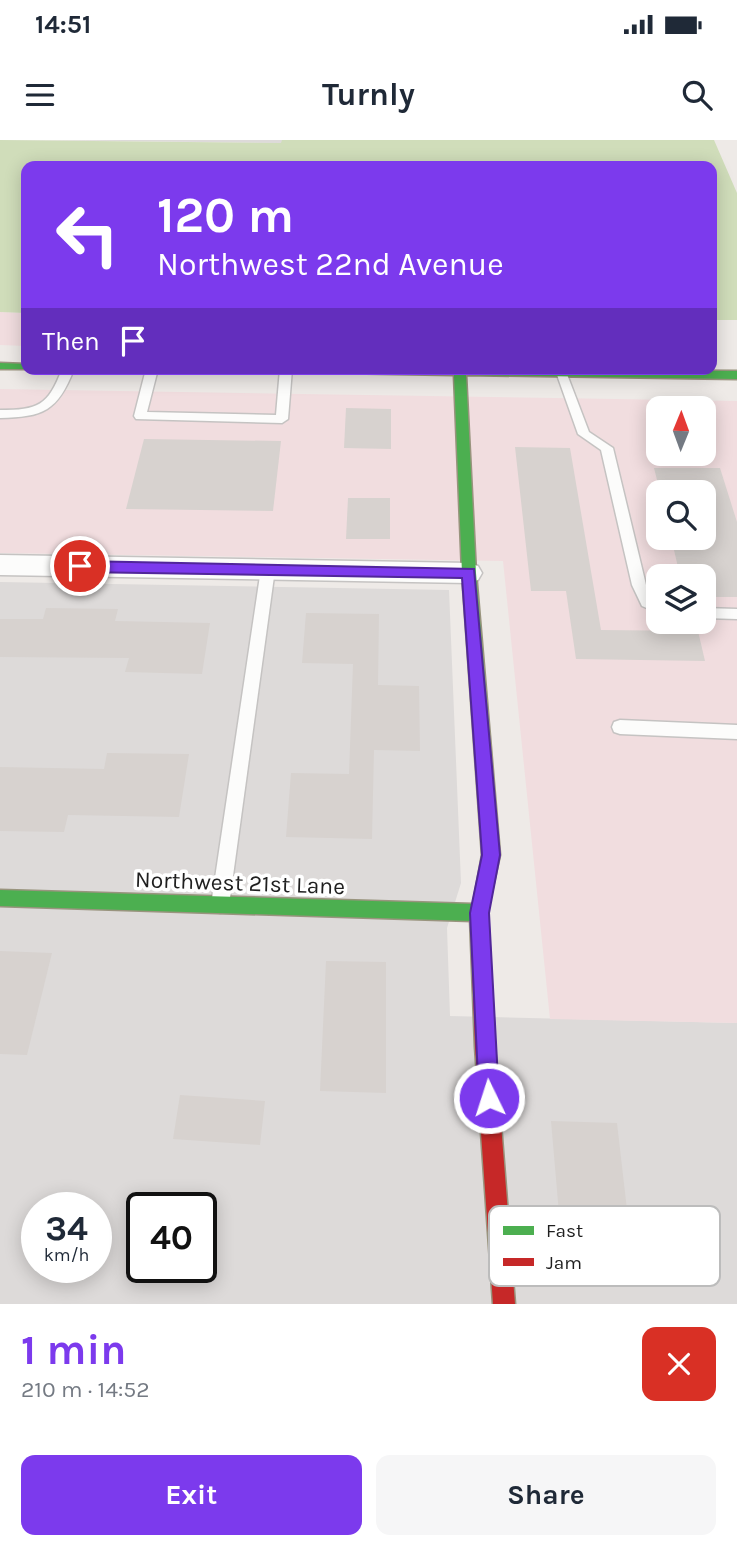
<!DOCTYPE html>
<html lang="en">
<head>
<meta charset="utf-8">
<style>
	:root { --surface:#fff; --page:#f6f6f7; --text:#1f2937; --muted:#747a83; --accent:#7c3aed }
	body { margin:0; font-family:Karla,sans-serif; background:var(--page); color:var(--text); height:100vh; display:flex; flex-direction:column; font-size:26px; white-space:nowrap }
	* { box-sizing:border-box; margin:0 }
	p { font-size:23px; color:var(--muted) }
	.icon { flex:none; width:38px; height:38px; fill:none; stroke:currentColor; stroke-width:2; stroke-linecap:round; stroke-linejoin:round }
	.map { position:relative; height:1164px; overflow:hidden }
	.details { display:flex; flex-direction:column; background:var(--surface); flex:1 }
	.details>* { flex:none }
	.hud { position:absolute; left:21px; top:21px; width:696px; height:214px; border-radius:14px; box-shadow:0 4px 18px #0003; background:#7c3aed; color:#fff; overflow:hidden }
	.needle { width:46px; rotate:1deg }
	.fabs { position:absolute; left:646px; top:256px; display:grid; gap:14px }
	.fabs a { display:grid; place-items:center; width:70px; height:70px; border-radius:14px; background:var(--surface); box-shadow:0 4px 18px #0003; font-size:35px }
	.speed { position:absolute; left:21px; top:1052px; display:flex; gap:14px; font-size:35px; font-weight:700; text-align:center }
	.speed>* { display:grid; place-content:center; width:91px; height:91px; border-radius:50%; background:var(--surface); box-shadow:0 4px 18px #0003; line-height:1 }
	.speed small { font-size:18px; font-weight:400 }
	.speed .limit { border:4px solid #111; border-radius:10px; background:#fff; color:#111 }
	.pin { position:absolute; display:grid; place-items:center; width:60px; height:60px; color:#fff; margin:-30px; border:4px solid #fff; border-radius:50%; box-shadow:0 2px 7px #0007 }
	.me { position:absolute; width:77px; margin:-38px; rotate:356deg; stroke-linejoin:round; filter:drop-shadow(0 0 5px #0008) }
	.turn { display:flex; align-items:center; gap:24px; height:147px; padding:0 21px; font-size:32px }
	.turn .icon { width:91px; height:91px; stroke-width:2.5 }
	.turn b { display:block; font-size:49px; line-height:60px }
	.then { display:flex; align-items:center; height:66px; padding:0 21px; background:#0003; gap:14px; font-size:26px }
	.round { display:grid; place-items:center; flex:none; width:74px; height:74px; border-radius:14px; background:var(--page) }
	.summary { display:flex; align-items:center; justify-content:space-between; height:119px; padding:0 21px }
	h1 { font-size:42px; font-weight:700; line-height:52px; color:var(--accent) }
	.cta { display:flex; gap:14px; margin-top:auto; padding:14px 21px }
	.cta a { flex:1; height:80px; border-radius:14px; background:var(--accent); color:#fff; font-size:28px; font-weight:700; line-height:80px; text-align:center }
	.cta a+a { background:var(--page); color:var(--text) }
	.status { display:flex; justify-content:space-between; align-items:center; height:49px; padding:0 35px; background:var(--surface); direction:ltr }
	.status svg { height:19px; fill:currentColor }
	header { display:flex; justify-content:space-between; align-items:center; height:91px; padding:0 21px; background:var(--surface); font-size:32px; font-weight:700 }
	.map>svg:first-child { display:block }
</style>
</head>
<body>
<div class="status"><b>14:51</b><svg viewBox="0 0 49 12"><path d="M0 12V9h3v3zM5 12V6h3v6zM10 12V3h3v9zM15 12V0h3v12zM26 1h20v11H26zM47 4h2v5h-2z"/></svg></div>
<header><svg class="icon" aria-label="menu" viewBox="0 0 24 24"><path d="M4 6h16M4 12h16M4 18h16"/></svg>Turnly<svg class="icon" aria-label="search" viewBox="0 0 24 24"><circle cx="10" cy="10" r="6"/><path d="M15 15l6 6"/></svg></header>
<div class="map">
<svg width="737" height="1164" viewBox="0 0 737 1164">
	<rect width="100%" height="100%" fill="#eeeae7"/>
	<g fill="#dddad9" fill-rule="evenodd">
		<path d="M47 0H282V3Z"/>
		<path d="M0 442 449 450 461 743 447 788 450 876 737 883V1164H0ZM37 1068H96V1127H37ZM142 1068H201V1127H142Z"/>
	</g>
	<g fill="#f1dddf" fill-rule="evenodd">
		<path d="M0 172 26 173V206L0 205Z"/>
		<path d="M0 249 737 261V883L550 879 503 421 0 413ZM658 268H704V313H658ZM658 352H704V397H658ZM658 436H704V481H658Z"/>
	</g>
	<path fill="#d0ddba" d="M0 0 281 3 282 0H714L737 53V180H712V26H26V173L0 172Z"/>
	<g fill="#d7d2cf">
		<path d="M346 268 391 269V309L344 308Z"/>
		<path d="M144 299 281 301 273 371 126 369Z"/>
		<path d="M515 307 570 308 601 490 698 491 705 521 576 519 566 451H531Z"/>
		<path d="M654 328H720L737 382V457H704V436H680L671 397H704V352H660Z"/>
		<path d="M348 358H390V399H346Z"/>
		<path d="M46 468 118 469 115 481 210 483 202 534 125 532 129 518 0 517V479H43Z"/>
		<path d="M306 473 379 474 378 545 419 546 420 611 374 610 372 699 286 697 291 633 349 634 353 524 302 523Z"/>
		<path d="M107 613 189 614 179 677 68 675 64 692 0 691V627L104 629Z"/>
		<path d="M0 811 52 813 27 915 0 914Z"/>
		<path d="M326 821 386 822V953L320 951Z"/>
		<path d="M180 955 265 961 260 1005 173 999Z"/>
		<path d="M551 981 617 983 629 1087 560 1085Z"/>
	</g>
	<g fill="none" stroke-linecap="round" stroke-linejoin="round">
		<defs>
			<g id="lane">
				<path d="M62 229H74C58 271 43 277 0 278V270C38 270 48 266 62 229Z"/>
				<path d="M146 229H158L147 272 276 275 280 229H292L288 279 282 283 136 279 134 276Z"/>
				<path d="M565 229 589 292 613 308 646 445 652 458 658 461V473L642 466 632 445 601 310 578 294 556 232Z"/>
				<path d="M268 424 275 429 229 765 226 771 220 773 214 771 211 765 261 429Z"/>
				<path d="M704 468 737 469V479L704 478Z"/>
				<path d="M620 580 737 585V599L620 594 614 592 612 587 614 582Z"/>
			</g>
			<path id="street" d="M0 415 469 423 478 426 482 433 478 440 469 443 0 435Z"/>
			<g id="fast">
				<path d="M0 223 26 224V229H30H0Z"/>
				<path d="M273 229 737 231V239L466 235 476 433 500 715 485 783 479 786 472 781 0 766V750L473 764 482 715 462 433 454 235 279 232Z"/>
			</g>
			<path id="jam" d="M479 768 485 771 488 777 495 907 515 1164H493L475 907 470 777 473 771Z"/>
		</defs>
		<use href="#lane" stroke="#c5c3c2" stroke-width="3"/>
		<use href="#street" stroke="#c5c3c2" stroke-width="3"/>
		<use href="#fast" stroke="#99947e" stroke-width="3"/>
		<use href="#jam" stroke="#99947e" stroke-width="3"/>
		<use href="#lane" fill="#fcfcfb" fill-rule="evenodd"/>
		<use href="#street" fill="#fcfcfb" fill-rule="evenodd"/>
		<use href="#fast" fill="#4caf50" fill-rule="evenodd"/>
		<use href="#jam" fill="#c62828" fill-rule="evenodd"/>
	</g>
	<path fill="#7c3aed" stroke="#51269a" stroke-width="2" d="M80 421 474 429 500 715 489 773 499 958 496 966 489 969 482 966 479 958 470 773 482 715 462 438 80 432 73 426Z"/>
	<g text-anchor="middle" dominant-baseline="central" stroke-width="7" stroke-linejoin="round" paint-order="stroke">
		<g font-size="23" fill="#1f1f1f" stroke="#fff">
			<text transform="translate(240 743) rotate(2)">Northwest 21st Lane</text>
		</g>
	</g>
	<rect x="489" y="1066" width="231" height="80" rx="10" fill="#fff" stroke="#bcbcbc" stroke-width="2"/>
	<rect x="503" y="1086" width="31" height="9" fill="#4caf50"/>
	<rect x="503" y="1118" width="31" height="8" fill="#c62828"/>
	<g font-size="19" fill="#1f1f1f">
		<text x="546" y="1097">Fast</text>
		<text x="546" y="1129">Jam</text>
	</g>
</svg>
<div class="fabs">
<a><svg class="needle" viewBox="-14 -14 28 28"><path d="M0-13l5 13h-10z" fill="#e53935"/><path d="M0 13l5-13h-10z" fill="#747a83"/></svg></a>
<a><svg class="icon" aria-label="search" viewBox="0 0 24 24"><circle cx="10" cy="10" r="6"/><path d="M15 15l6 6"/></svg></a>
<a><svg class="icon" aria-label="layers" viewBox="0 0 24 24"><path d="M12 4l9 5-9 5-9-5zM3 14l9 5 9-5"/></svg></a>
</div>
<div class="speed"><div>34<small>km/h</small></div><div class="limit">40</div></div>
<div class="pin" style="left:80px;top:426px;background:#d93025"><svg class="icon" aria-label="arrive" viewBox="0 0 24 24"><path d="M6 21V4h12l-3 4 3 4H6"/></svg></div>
<svg class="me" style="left:489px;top:958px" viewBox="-20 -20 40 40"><circle r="17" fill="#7c3aed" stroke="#fff" stroke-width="3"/><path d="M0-11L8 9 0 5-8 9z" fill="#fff"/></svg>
<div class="hud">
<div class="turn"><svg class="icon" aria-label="left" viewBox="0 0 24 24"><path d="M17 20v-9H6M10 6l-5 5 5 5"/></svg><div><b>120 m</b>Northwest 22nd Avenue</div></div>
<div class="then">Then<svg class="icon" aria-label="arrive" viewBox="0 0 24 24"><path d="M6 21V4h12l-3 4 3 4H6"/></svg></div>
</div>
</div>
<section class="details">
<div class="summary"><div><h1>1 min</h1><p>210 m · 14:52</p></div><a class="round" style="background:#d93025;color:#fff"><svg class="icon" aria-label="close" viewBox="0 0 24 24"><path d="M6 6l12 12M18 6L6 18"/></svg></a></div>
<div class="cta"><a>Exit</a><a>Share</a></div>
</section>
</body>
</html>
